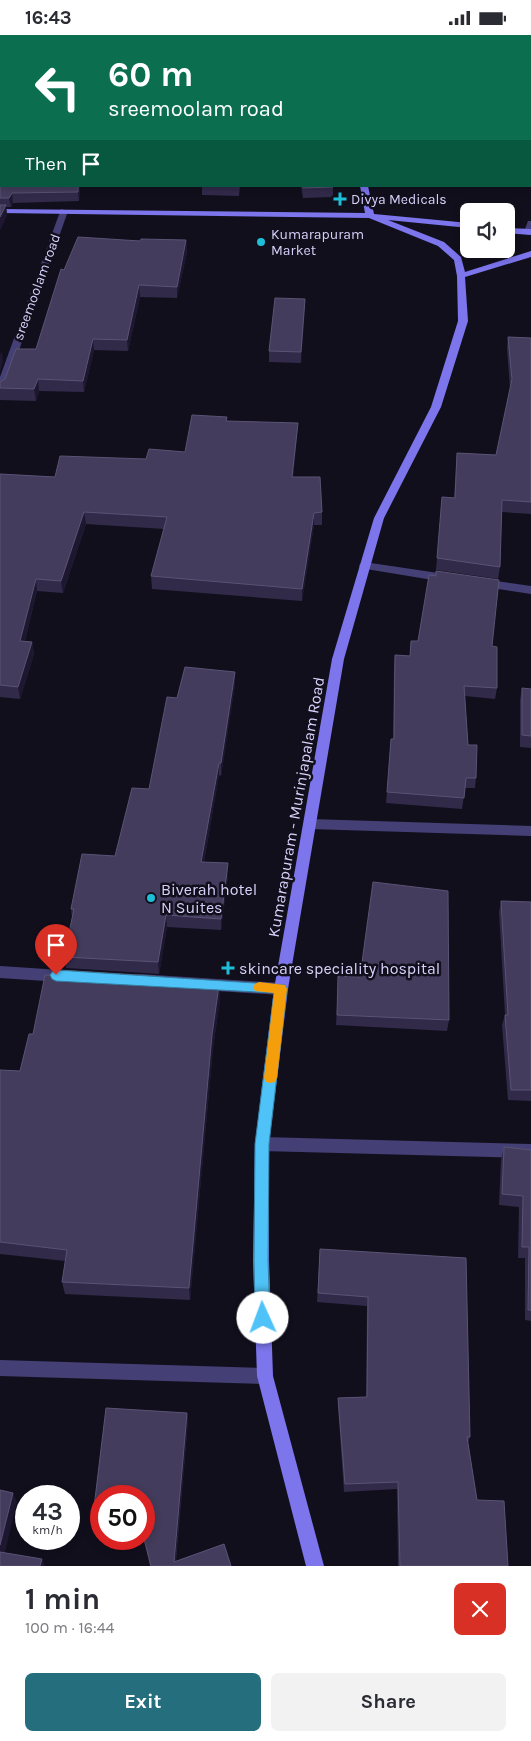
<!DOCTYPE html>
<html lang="en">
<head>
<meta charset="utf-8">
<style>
	:root { --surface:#fff; --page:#f2f2f3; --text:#2b2b33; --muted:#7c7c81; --accent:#256e7d }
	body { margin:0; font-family:Karla,sans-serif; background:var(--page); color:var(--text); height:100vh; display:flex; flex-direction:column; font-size:19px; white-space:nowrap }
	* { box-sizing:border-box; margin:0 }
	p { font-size:16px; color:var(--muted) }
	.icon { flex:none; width:28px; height:28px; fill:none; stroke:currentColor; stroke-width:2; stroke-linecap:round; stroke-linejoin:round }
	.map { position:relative; height:1531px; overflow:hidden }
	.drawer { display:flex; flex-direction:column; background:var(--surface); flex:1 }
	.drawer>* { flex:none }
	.guide { position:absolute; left:0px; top:0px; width:531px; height:152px; box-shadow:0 2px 8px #0003; background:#0b6e4f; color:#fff; overflow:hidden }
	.buttons { position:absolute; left:460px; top:168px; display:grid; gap:10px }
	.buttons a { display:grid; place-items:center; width:55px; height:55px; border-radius:8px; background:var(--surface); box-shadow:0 2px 8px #0003; font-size:25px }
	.speed { position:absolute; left:15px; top:1450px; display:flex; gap:10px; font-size:25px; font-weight:700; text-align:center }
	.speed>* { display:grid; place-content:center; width:65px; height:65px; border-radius:50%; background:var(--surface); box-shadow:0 2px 8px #0003; line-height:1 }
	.speed small { font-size:12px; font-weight:400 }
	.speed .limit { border:8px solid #d22; background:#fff; color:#111 }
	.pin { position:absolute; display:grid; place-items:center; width:42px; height:42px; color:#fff; margin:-51px -21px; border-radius:50% 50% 50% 0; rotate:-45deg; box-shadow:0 0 5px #0007 }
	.pin .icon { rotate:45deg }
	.me { position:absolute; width:55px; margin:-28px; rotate:358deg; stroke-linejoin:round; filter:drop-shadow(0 0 4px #0008) }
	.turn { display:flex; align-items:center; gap:18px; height:105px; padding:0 25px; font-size:22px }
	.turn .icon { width:65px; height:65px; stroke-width:2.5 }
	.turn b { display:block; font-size:35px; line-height:42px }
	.then { display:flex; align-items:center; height:48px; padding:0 25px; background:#0003; gap:10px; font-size:19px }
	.round { display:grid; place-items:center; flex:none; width:52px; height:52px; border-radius:8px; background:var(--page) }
	.head { display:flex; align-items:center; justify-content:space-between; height:85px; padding:0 25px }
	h1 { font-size:30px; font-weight:700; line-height:38px }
	.action { display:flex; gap:10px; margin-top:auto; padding:10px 25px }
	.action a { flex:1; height:58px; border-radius:8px; background:var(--accent); color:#fff; font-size:20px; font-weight:700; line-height:58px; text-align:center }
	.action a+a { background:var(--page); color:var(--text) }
	.status { display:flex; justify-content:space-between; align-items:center; height:35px; padding:0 25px; background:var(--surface); direction:ltr }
	.status svg { height:14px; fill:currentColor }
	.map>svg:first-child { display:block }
</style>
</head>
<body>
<div class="status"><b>16:43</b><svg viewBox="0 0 49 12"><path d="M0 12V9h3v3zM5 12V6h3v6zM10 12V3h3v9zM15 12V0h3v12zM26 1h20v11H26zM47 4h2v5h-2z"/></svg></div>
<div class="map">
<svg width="531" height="1531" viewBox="0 0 531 1531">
	<rect width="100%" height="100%" fill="#120f1d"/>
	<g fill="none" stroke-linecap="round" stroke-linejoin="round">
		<g fill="#444076" fill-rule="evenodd">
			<rect x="324" y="0" width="13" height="1"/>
			<path d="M61 174 68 176 5 355 0 358V342Z"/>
			<path d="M528 186H531V199L528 200 524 197Z"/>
			<path d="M364 527 445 539 450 543 445 547 360 533 359 531 360 529Z"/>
			<path d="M482 544 531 551V559L478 551 477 548Z"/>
			<path d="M310 784 531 791V801L310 794 306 792 304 789 306 786Z"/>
			<path d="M0 931 76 936 81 938 83 942 81 946 76 948 0 943Z"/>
			<path d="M139 939 281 948 286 950 288 954 286 958 281 960 139 951 134 949 132 945 134 941Z"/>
			<path d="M262 1102 531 1109V1123L262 1116 257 1114 255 1109 257 1104Z"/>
			<path d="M0 1325 265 1333 271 1335 273 1341 271 1347 265 1349 0 1341Z"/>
		</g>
		<g fill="#7c75ec" fill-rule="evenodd">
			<rect x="348" y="0" width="6" height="1"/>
			<path d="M360 151H368L374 179 469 188V193L388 185 444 207 461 222 465 237 531 216V222L465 242 468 286 441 372 384 483 344 624 288 954 269 1109V1225L273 1341 324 1531H306L257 1341 253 1225 255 1109 274 954 332 624 374 483 431 372 458 286 457 241 454 225 438 211 369 183 0 178V174L365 178Z"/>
			<path d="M506 193 531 194V200L506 198Z"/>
		</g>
	</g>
	<g fill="#312a49">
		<rect x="157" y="0" width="154" height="1"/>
		<path d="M531 0V24H530V1Z"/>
		<path d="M0 55 80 151 79 166 13 168 11 172H6L7 180 0 195Z"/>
		<path d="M199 151H240L239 161 202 160V151Z"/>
		<path d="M301 151H333V162L303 163Z"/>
		<path d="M186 205 187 217 177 263 140 262 128 316 94 315 84 357 39 356 36 366 0 365V347L5 344 36 314 64 235 140 206Z"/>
		<path d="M305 264 301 328 269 327V316Z"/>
		<path d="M508 302 531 303V479L502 477 500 532 498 544 436 535 442 462 454 463 457 418 496 420 510 353 507 314Z"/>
		<path d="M227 382V386L298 388 297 401 293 442 322 477V490H314L302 566 152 554 151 541 164 494 86 489 63 558 37 556 25 606 32 607 34 619 20 664 0 662V439L55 442 146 424 185 417Z"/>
		<path d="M411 606 492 611 497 653 495 664 465 661 468 710 476 743 475 753H465L462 774 386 768 391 704H393L394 630 395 620 410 621Z"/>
		<path d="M235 637V649L221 741 219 740 204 827 228 840 221 895 167 892 159 939 66 933 64 922 72 883 71 874 115 821 149 754 177 663Z"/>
		<path d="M522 653 531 654V713L520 712V665Z"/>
		<path d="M501 866 531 867V1066L508 1065 502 990 505 980 499 877Z"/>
		<path d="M156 946 219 950 220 964 213 1013 190 1265 65 1259 62 1247 65 1226 0 1219V1035L20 1036 33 999Z"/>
		<path d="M338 952 449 985 447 996 336 990Z"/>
		<path d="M504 1112 531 1115V1286L525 1285V1223H518L519 1172 499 1170 501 1124Z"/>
		<path d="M320 1214 466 1223 470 1402 468 1408 477 1465 508 1531H398L397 1454 344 1457 338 1371V1363L366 1362 367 1271 317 1267Z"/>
		<path d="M106 1373 187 1378 188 1386 176 1526 224 1509 231 1531H150L144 1504V1461H101V1497L94 1496 92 1489Z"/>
	</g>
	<g fill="#1d1730">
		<path d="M78 151H80L79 166 78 157Z"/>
		<path d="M12 158 13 168 11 172 9 163Z"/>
		<path d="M6 170 7 180 0 195V182Z"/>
		<path d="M186 205 187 217 177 263V252Z"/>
		<path d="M139 250 140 262 128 316 127 305Z"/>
		<path d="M305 264V274L301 328V317Z"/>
		<path d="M93 304 94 315 84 357 83 346Z"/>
		<path d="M2 316 3 327 0 337V320Z"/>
		<path d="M38 344 39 356 36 366 34 354Z"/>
		<path d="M298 388 297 401 292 454V442Z"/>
		<path d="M84 477 86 489 63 558 61 546Z"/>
		<path d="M314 478V490L302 566V554Z"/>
		<path d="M36 544 37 556 22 618 20 606Z"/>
		<path d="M32 607 34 619 20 664 18 652Z"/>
		<path d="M235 637V649L221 741V728Z"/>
		<path d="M219 728V740L202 838 201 827Z"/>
		<path d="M228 828V840L221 895V884Z"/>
		<path d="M166 880 167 892 159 939 158 927Z"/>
		<path d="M219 950 220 964 213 1013 190 1265 189 1253 212 1000Z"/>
		<path d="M187 1378 188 1386 175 1531 174 1527Z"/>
		<path d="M13 1458 17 1467 3 1525 0 1520V1510Z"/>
		<path d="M42 1524 45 1531H40Z"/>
	</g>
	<g fill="#433c5c" stroke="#5a5375">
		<rect x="157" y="0" width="42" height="1"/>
		<path d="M215 0H311L310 1Z"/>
		<path d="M378 0H531V15H530V1H378Z"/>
		<path d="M0 55H1V151H78V157L12 158 9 163H0Z"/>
		<path d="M303 151H333V152L303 153Z"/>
		<path d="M0 170H6L0 182Z"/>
		<path d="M78 202 140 206 141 204 186 205 177 252 139 250 127 305 93 304 83 346 38 344 34 354 0 353V347L5 344 16 314H36L61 234 64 235Z"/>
		<path d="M275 263 305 264 301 317 269 316Z"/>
		<path d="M508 302 531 303V467L502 465 500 532 437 523 442 462 455 463 457 418 496 420 512 344Z"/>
		<path d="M192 380 227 382 226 386 298 388 292 442H320L322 477 314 478 302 554 151 541 167 482 84 477 61 546 36 544 20 606 32 607 18 652 0 650V439L55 442 60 421 146 424 149 414 185 417Z"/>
		<path d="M436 536 499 545 492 611 497 612V653L464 651 468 710H477L476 743H466L464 763 387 757 391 704H394L395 620 410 621 411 606H418L429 540 436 541Z"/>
		<path d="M185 632 235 637 221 728H219L201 827 228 828 221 884 166 880 158 927 64 922 74 874H71L82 819 115 821 132 753 149 754 167 662 177 663Z"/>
		<path d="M522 653 531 654V701L522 700Z"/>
		<path d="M373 847 448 856 449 985 337 980 338 941 360 942Z"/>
		<path d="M501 866 531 867V1055H511L505 980H508Z"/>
		<path d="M60 935 156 941 155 946 219 950 212 1000 189 1253 62 1247 67 1215 0 1207V1035L20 1036 29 999H33L45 940 59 941Z"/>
		<path d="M504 1112 531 1115V1275H528L529 1212H522L523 1161 502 1159Z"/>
		<path d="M320 1214 466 1223 470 1402H467L477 1465 504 1466 508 1531H400L398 1447 345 1449 338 1363 367 1362 368 1262 318 1258Z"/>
		<path d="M106 1373 187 1378 174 1527 224 1509 231 1531H151L144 1504V1461H101V1490L92 1489Z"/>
		<path d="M0 1455 13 1458 0 1510Z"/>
		<path d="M0 1517 42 1524 40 1531H0Z"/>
	</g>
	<path fill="#4fc3f7" stroke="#337fa1" d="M56 935 285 950 287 954 269 1109 268 1225 270 1283 268 1288 263 1291 258 1288 255 1283 254 1225 255 1109 274 958 56 946 52 944 50 940 52 937Z"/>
	<path fill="#f59e0b" d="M259 947 285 950 287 954 277 1043 275 1047 270 1048 266 1047 264 1043 274 958 255 956 253 952 255 949Z"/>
	<g fill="#1dbfd8" stroke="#120f1d" stroke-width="2">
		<path d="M337.5 156.5h5v5h5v5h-5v5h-5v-5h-5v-5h5z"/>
		<circle cx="261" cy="207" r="5"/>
		<circle cx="151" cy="863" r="5"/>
		<path d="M225.5 925.5h5v5h5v5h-5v5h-5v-5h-5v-5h5z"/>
	</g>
	<g text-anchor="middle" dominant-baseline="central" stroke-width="5" stroke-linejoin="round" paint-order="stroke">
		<g font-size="14" fill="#d7d1f9" stroke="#120f1d" text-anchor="start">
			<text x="351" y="164">Divya Medicals</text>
			<text x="271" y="199">Kumarapuram<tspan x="271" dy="16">Market</tspan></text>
		</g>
		<g font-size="14" fill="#d7d1f9" stroke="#120f1d">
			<text transform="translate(37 252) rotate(-70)">sreemoolam road</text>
		</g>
		<g font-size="16" fill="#d7d1f9" stroke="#120f1d">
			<text transform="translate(296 772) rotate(-80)">Kumarapuram - Murinjapalam Road</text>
		</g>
		<g font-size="16" fill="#d7d1f9" stroke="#120f1d" text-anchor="start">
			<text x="161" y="854">Biverah hotel<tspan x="161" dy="18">N Suites</tspan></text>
			<text x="239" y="933">skincare speciality hospital</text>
		</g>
	</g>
</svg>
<div class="buttons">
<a><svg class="icon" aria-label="sound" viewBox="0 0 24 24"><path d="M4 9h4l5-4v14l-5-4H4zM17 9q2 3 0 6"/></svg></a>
</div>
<div class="speed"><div>43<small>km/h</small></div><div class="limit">50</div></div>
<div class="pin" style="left:56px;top:940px;background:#d93025"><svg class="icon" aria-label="arrive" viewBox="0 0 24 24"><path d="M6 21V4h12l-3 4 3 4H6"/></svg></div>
<svg class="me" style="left:263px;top:1283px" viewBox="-20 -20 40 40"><circle r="19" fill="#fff"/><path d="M0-13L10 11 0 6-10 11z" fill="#4fc3f7"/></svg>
<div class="guide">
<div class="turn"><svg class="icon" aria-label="left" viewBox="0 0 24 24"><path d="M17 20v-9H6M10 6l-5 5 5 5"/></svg><div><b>60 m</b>sreemoolam road</div></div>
<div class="then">Then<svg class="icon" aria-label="arrive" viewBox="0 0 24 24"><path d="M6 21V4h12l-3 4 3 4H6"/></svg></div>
</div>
</div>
<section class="drawer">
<div class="head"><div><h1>1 min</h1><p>100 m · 16:44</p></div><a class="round" style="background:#d93025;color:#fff"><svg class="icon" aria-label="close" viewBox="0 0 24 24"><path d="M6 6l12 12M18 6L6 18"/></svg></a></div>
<div class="action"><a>Exit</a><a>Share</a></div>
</section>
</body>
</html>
